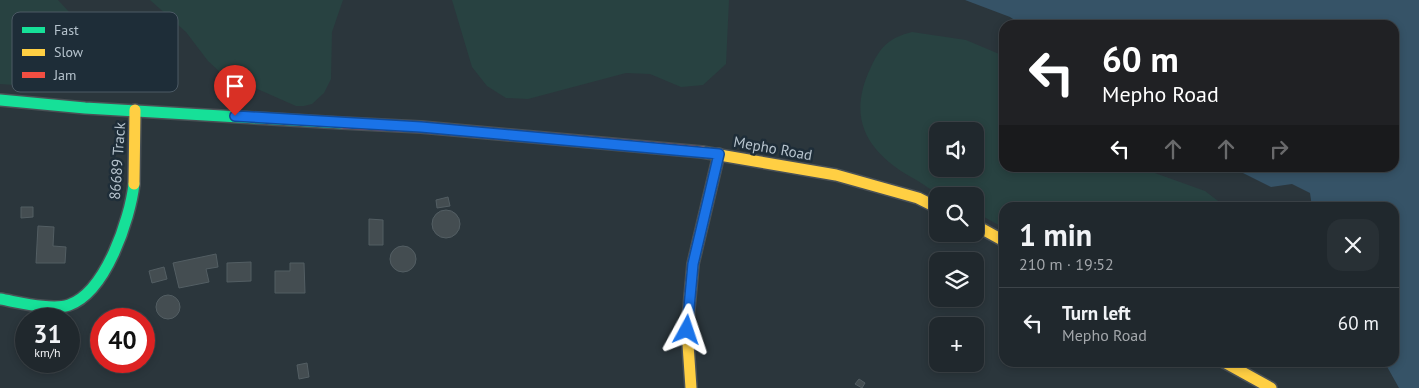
<!DOCTYPE html>
<html lang="en">
<head>
<meta charset="utf-8">
<style>
	:root { --surface:#20282d; --page:#283035; --text:#f1f3f6; --muted:#a2a6aa; --line:#3d4449 }
	body { margin:0; font-family:"PT Sans",sans-serif; background:var(--page); color:var(--text); height:100vh; display:flex; flex-direction:column; font-size:19px; white-space:nowrap }
	* { box-sizing:border-box; margin:0 }
	p { font-size:16px; color:var(--muted) }
	.icon { flex:none; width:28px; height:28px; fill:none; stroke:currentColor; stroke-width:2; stroke-linecap:round; stroke-linejoin:round }
	.map { position:relative; flex:1; overflow:hidden }
	.details { position:absolute; left:999px; top:202px; width:400px; height:165px; display:flex; flex-direction:column; background:var(--surface); border-radius:15px; box-shadow:0 2px 8px #0003,0 0 0 1px var(--line) }
	.details>* { flex:none }
	.banner { position:absolute; left:999px; top:20px; width:400px; height:152px; border-radius:15px; box-shadow:0 2px 8px #0003,0 0 0 1px var(--line); background:#202124; color:#fff; overflow:hidden }
	.controls { position:absolute; left:929px; top:122px; display:grid; gap:10px }
	.controls a { display:grid; place-items:center; width:55px; height:55px; border-radius:10px; background:var(--surface); box-shadow:0 2px 8px #0003,0 0 0 1px var(--line); font-size:25px }
	.speed { position:absolute; left:15px; top:308px; display:flex; gap:10px; font-size:25px; font-weight:700; text-align:center }
	.speed>* { display:grid; place-content:center; width:65px; height:65px; border-radius:50%; background:var(--surface); box-shadow:0 2px 8px #0003,0 0 0 1px var(--line); line-height:1 }
	.speed small { font-size:12px; font-weight:400 }
	.speed .limit { border:8px solid #d22; background:#fff; color:#111 }
	.pin { position:absolute; display:grid; place-items:center; width:42px; height:42px; color:#fff; margin:-51px -21px; border-radius:50% 50% 50% 0; rotate:-45deg; box-shadow:0 0 5px #0007 }
	.pin .icon { rotate:45deg }
	.me { position:absolute; width:55px; margin:-28px; rotate:5deg; stroke-linejoin:round; filter:drop-shadow(0 0 4px #0008) }
	.turn { display:flex; align-items:center; gap:18px; height:105px; padding:0 20px; font-size:22px }
	.turn .icon { width:65px; height:65px; stroke-width:2.5 }
	.turn b { display:block; font-size:35px; line-height:42px }
	.lanes { display:flex; align-items:center; height:48px; padding:0 20px; background:#0003; justify-content:center; gap:25px; direction:ltr }
	.lanes .off { opacity:.35 }
	.round { display:grid; place-items:center; flex:none; width:52px; height:52px; border-radius:15px; background:var(--page) }
	.head { display:flex; align-items:center; justify-content:space-between; height:85px; padding:0 20px }
	h1 { font-size:30px; font-weight:700; line-height:38px }
	ul { padding:0; list-style:none }
	li { display:flex; align-items:center; gap:15px; height:70px; padding:0 20px; border-top:1px solid var(--line) }
	li div { flex:1 }
	li b { display:block; font-size:19px }
	li em { font-style:normal }
	.map>svg:first-child { display:block }
</style>
</head>
<body>
<div class="map">
<svg width="1419" height="388" viewBox="0 0 1419 388">
	<rect width="100%" height="100%" fill="#2b363c"/>
	<g fill="#284241" fill-rule="evenodd">
		<path d="M0 0H58L69 12 95 54 99 91 0 84Z"/>
		<path d="M150 0H343L332 32 331 79 324 93 312 104 304 106H296L221 73 208 61 186 32Z"/>
		<path d="M452 0H729L726 64 703 85 681 87 650 74 626 73 528 99 506 98 487 86 472 67Z"/>
		<path d="M912 32 966 40 1004 56V168H1141L1205 191 1226 207 1004 208V228L975 212V196C966 196 953 199 944 196 935 193 926 186 918 181 869 155 845 121 871 67 881 46 889 38 912 32ZM938 131H975V169H938Z"/>
	</g>
	<path fill="#365367" d="M965 0H1419V388H1399L1385 363 1394 362V208L1312 207 1310 193 1292 184 1271 187 1233 168H1394V25H1022L1010 17Z"/>
	<g fill="#444d51" stroke="#535e63">
		<path d="M448 197 450 206 437 208 436 200Z"/>
		<path d="M21 207H33V217L21 218Z"/>
		<circle cx="446" cy="224" r="14"/>
		<path d="M369 219 383 220V245H369Z"/>
		<path d="M38 226 54 227 53 246 66 247 65 263H36Z"/>
		<circle cx="403" cy="259" r="13"/>
		<path d="M216 254 218 267 206 269 209 282 179 288 173 263Z"/>
		<path d="M251 262V281L227 282V263Z"/>
		<path d="M290 263H304L305 293H275V271H290Z"/>
		<path d="M164 267 167 279 152 283 149 271Z"/>
		<circle cx="168" cy="307" r="12"/>
		<path d="M307 363 309 377 299 379 297 365Z"/>
		<path d="M859 379 865 383 862 388 855 384Z"/>
	</g>
	<g fill="none" stroke-linecap="round" stroke-linejoin="round">
		<defs>
			<g id="fast">
				<path d="M0 100 85 108 342 123"/>
				<path d="M0 299C18 302 52 311 69 305 106 292 130 219 134 184"/>
			</g>
			<g id="slow">
				<path d="M702 152 836 175 918 198 938 208"/>
				<path d="M134 184 135 110"/>
				<path d="M975 225 1004 241"/>
				<path d="M1224 362 1271 388"/>
				<path d="M691 388 687 330 693 264 719 154"/>
			</g>
			<path id="jam" d="M342 123 421 127 702 152"/>
		</defs>
		<use href="#fast" stroke="#4a5156" stroke-width="14"/>
		<use href="#slow" stroke="#4a5156" stroke-width="14"/>
		<use href="#jam" stroke="#4a5156" stroke-width="14"/>
		<use href="#fast" stroke="#16e098" stroke-width="11"/>
		<use href="#slow" stroke="#ffcf43" stroke-width="11"/>
		<use href="#jam" stroke="#f24e42" stroke-width="11"/>
	</g>
	<g fill="none" stroke-linecap="round" stroke-linejoin="round">
		<defs>
			<path id="route" d="M235 116 421 127 719 154 693 264 687 330"/>
		</defs>
		<use href="#route" stroke="#114b97" stroke-width="12"/>
		<use href="#route" stroke="#1a73e8" stroke-width="9"/>
	</g>
	<g text-anchor="middle" dominant-baseline="central" stroke-width="5" stroke-linejoin="round" paint-order="stroke">
		<g font-size="15" fill="#b6c3cd" stroke="#1e2d38">
			<text transform="translate(773 148) rotate(10)">Mepho Road</text>
			<text transform="translate(117 161) rotate(-86)">86689 Track</text>
		</g>
	</g>
	<rect x="12" y="12" width="166" height="80" rx="8" fill="#1e2d38" stroke="#4c5a65" stroke-width="1"/>
	<rect x="22" y="27" width="23" height="6" fill="#16e098"/>
	<rect x="22" y="49" width="23" height="7" fill="#ffcf43"/>
	<rect x="22" y="72" width="23" height="6" fill="#f24e42"/>
	<g font-size="14" fill="#b6c3cd">
		<text x="54" y="35">Fast</text>
		<text x="54" y="57">Slow</text>
		<text x="54" y="80">Jam</text>
	</g>
</svg>
<div class="controls">
<a><svg class="icon" aria-label="sound" viewBox="0 0 24 24"><path d="M4 9h4l5-4v14l-5-4H4zM17 9q2 3 0 6"/></svg></a>
<a><svg class="icon" aria-label="search" viewBox="0 0 24 24"><circle cx="10" cy="10" r="6"/><path d="M15 15l6 6"/></svg></a>
<a><svg class="icon" aria-label="layers" viewBox="0 0 24 24"><path d="M12 4l9 5-9 5-9-5zM3 14l9 5 9-5"/></svg></a>
<a>+</a>
</div>
<div class="speed"><div>31<small>km/h</small></div><div class="limit">40</div></div>
<div class="pin" style="left:235px;top:116px;background:#d93025"><svg class="icon" aria-label="arrive" viewBox="0 0 24 24"><path d="M6 21V4h12l-3 4 3 4H6"/></svg></div>
<svg class="me" style="left:687px;top:330px" viewBox="-20 -20 40 40"><path d="M0-17L14 15 0 8-14 15z" fill="#1a73e8" stroke="#fff" stroke-width="4"/></svg>
<div class="banner">
<div class="turn"><svg class="icon" aria-label="left" viewBox="0 0 24 24"><path d="M17 20v-9H6M10 6l-5 5 5 5"/></svg><div><b>60 m</b>Mepho Road</div></div>
<div class="lanes"><svg class="icon" aria-label="left" viewBox="0 0 24 24"><path d="M17 20v-9H6M10 6l-5 5 5 5"/></svg><svg class="icon off" aria-label="ahead" viewBox="0 0 24 24"><path d="M12 20V5M6 11l6-6 6 6"/></svg><svg class="icon off" aria-label="ahead" viewBox="0 0 24 24"><path d="M12 20V5M6 11l6-6 6 6"/></svg><svg class="icon off" aria-label="right" viewBox="0 0 24 24"><path d="M7 20v-9h11M14 6l5 5-5 5"/></svg></div>
</div>
<section class="details">
<div class="head"><div><h1>1 min</h1><p>210 m · 19:52</p></div><a class="round"><svg class="icon" aria-label="close" viewBox="0 0 24 24"><path d="M6 6l12 12M18 6L6 18"/></svg></a></div>
<ul>
<li><svg class="icon" aria-label="left" viewBox="0 0 24 24"><path d="M17 20v-9H6M10 6l-5 5 5 5"/></svg><div><b>Turn left</b><p>Mepho Road</p></div><em>60 m</em></li>
</ul>
</section>
</div>
</body>
</html>
